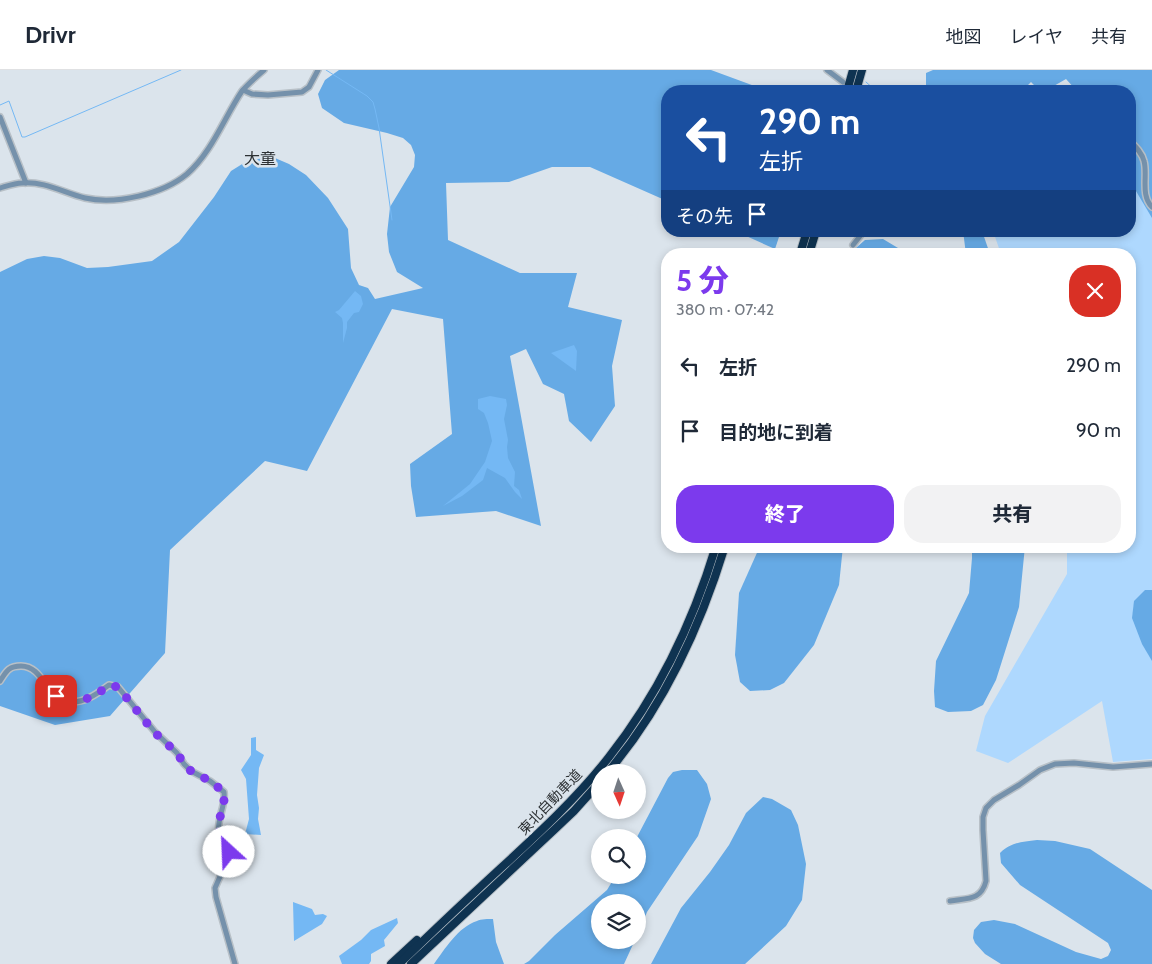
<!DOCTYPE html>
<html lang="ja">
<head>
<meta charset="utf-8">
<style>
	:root { --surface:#fff; --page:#f2f2f3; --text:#1f2937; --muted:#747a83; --line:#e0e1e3; --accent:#7c3aed }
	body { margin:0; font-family:Cabin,"Noto Sans JP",sans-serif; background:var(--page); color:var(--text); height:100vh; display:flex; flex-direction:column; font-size:19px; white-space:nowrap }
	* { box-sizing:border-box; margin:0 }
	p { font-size:16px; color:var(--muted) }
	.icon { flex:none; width:28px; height:28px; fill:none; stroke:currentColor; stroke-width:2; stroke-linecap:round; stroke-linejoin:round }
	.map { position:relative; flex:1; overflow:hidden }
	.drawer { position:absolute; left:661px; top:178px; width:475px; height:305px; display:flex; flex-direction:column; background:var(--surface); border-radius:20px; box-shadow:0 2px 8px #0003 }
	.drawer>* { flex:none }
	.hud { position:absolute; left:661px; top:15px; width:475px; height:152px; border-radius:20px; box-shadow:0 2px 8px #0003; background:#1a4fa0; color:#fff; overflow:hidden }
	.needle { width:32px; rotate:177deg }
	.buttons { position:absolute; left:591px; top:694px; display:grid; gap:10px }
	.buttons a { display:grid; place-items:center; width:55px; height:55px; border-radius:50%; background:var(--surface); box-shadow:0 2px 8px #0003; font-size:25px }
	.pin { position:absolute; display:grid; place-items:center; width:42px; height:42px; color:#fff; margin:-21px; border-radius:10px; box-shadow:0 2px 8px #0006 }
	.me { position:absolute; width:55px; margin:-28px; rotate:335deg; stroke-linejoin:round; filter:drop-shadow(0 0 4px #0008) }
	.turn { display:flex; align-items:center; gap:18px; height:105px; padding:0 15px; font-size:22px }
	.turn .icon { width:65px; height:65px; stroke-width:2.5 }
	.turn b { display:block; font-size:35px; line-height:42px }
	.then { display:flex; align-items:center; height:48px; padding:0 15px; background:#0003; gap:10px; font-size:19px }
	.round { display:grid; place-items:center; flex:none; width:52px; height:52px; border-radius:20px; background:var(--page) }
	.head { display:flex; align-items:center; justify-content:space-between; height:85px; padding:0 15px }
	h1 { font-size:30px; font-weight:800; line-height:38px; color:var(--accent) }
	.button { display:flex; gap:10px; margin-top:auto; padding:10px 15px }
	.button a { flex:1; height:58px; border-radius:20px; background:var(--accent); color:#fff; font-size:20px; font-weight:800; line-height:58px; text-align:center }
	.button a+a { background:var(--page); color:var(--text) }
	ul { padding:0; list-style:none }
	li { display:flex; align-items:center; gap:15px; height:65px; padding:0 15px }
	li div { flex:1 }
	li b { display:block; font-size:19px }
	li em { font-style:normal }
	header { display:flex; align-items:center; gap:30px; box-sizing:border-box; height:70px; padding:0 25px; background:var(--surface); border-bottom:1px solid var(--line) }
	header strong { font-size:24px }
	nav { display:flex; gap:28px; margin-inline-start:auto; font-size:18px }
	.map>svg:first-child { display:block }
</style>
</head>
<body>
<header>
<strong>Drivr</strong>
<nav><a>地図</a><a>レイヤ</a><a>共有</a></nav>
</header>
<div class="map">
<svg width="1152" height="894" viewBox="0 0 1152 894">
	<rect width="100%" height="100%" fill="#dbe4ec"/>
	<path fill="#aed8fe" d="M1130 110 1152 147V689L1113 692 1102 631 1008 693 976 681 985 646 1067 504V476H1130V184H1001L993 161H1130Z"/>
	<g fill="#66aae5">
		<path d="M339 0H711L768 21H668L667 131 590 97H552L509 112 446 113 448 170 520 203H577L568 237 622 250 612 296 615 336 591 372 569 351 564 324 543 314 526 279 510 286 541 456 496 441 416 447 411 416 410 394 452 364 443 249 392 239 307 401 265 391 170 480 165 583 110 646 55 655 0 636V202L27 189 44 186 60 188 87 198 108 197 152 191 179 172 214 127 231 101 247 91 261 88H275L289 94 306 105 328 128 348 159 351 198 359 215 368 218 375 229 423 218 397 202 389 182 387 164 390 137 414 97 415 85 411 75 403 68 387 63 344 53 322 38 318 24 325 10Z"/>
		<path d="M933 0H1152V148L1130 111V21H1077L1066 9 1045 21H1040L1031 12 1022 21H926V3Z"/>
		<path d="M735 161H781L775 179Z"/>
		<path d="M963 161H982L990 184H966Z"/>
		<path d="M883 169 898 178 904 184H849L865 170Z"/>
		<path d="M760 476H843L839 515 814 575 784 613 770 620 750 621 740 612 735 585 739 523Z"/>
		<path d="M972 476H1025L1019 537 996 610 983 635 971 641 948 642 935 637 934 621 936 591 969 523 972 488Z"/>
		<path d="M1145 520H1152V591L1142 574 1132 548 1134 531Z"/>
		<path d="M682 700H697L707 714 711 729 698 766 647 842 638 865V832H600V870H635L624 894H524L529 891 555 865 607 820 616 805H638L637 767 668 708 673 702Z"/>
		<path d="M763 727 772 729 791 740 798 755 806 794 802 830 786 856 745 894H651L681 838 710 802 729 775 746 743Z"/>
		<path d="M1037 770 1055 771 1090 779 1152 820V894H1001L985 884 975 873 973 868 974 860 981 852 994 850 1015 854 1076 882 1101 889 1108 886 1111 880 1108 873 1020 815 1001 793 1000 783C1012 772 1021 772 1037 770Z"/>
		<path d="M493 849 496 872 504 894H434C445 879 458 857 477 851 481 849 488 849 493 849Z"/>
	</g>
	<g fill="#74b8f4">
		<path d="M355 221 361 226 363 234 359 242 354 243 347 252V258L343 273V253L342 248 335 242 339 240Z"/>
		<path d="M574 275 577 281 576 301 551 283Z"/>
		<path d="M490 326 506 329 507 335 504 349 508 370 507 377 508 388 515 402 514 416 519 420 522 429 515 422 505 408 487 398 483 410 462 426 443 436 470 414 485 392 492 371 488 353 484 343 478 339V329Z"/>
		<path d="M256 667V680L264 685 259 698 257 725 259 738 258 749 261 765 245 764 249 749 246 709 241 700 251 685V668Z"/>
		<path d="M293 832 312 839 315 845 323 844 327 846 322 854 294 871Z"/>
		<path d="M397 848 398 853 384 870 385 876 371 884V891L369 894H342L339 886 361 870 371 860Z"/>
	</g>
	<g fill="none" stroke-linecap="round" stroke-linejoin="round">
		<g stroke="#74b8f4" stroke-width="1">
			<path d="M326 0 367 26 373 32 375 39 379 58 392 150"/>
			<path d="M866 12 876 21"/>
			<path d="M0 35 9 31 22 67H25L181 0"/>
		</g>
		<defs>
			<g id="minor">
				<path d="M827 0 843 12"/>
				<path d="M243 20 252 24 268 25 302 22 309 17 318 0"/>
				<path d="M0 47 26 113"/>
				<path d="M1130 71C1136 77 1142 83 1144 91 1148 105 1140 125 1152 137"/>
				<path d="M0 118C7 116 15 113 22 113 45 111 64 123 85 128 116 135 163 124 187 104 212 82 224 48 242 21 248 14 257 6 264 0"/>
				<path d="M853 175 864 161"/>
				<path d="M0 611C6 602 8 596 21 596 43 596 46 627 66 631 82 635 97 624 109 615L118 617 155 662 177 683 184 694 191 701 210 711 224 722C226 736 216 750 219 764 221 772 229 777 229 786L215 818 216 827 235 894"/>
				<path d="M950 831C967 828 981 831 986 811L983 760V747L986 738 994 730 1019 715 1040 700 1055 694 1074 693 1113 697 1152 694"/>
			</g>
			<g id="highway">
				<path d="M847 21 853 0"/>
				<path d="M856 21 862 0"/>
				<path d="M800 184 807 161"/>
				<path d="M809 184 816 161"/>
				<path d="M608 702C663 637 700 558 725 476"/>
				<path d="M391 894 417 870"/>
				<path d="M399 894C425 869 450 845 476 821 522 778 570 737 609 687 658 625 693 552 716 476"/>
				<path d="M411 894 555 759 574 741 600 712"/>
			</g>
		</defs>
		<use href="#minor" stroke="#b8c0c7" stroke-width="8"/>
		<use href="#highway" stroke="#b8c0c7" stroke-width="10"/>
		<use href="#minor" stroke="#7591ab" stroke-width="5"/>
		<use href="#highway" stroke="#0f3351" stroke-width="8"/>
	</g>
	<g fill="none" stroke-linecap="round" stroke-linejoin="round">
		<path stroke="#7c3aed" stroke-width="9" stroke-dasharray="0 16.2" d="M56 626C76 637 93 628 109 615L118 617 154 662 177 683 184 694 191 701 210 711 224 722C226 736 216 750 219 764 220 770 226 776 229 782"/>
	</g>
	<g text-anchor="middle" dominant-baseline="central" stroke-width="5" stroke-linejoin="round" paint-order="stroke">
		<g font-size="14" fill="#2d3134" stroke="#dbe4ec">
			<text transform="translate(550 732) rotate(-46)">東北自動車道</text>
		</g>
		<g font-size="16" fill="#2d3134" stroke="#dbe4ec">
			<text x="260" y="88">大童</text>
		</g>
	</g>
</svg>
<div class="buttons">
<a><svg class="needle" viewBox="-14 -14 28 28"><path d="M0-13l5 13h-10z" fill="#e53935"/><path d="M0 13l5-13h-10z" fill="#747a83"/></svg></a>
<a><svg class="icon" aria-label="search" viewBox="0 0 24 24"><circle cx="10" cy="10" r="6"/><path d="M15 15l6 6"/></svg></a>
<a><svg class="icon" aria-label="layers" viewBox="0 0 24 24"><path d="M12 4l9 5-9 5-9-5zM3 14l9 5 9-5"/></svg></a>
</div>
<div class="pin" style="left:56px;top:626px;background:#d93025"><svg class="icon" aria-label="arrive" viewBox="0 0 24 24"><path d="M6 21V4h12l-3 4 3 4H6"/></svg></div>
<svg class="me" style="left:229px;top:782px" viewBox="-20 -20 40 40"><circle r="19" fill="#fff"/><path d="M0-13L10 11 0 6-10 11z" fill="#7c3aed"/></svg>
<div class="hud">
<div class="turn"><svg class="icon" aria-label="left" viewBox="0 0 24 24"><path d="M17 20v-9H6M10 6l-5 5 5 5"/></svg><div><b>290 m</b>左折</div></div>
<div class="then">その先<svg class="icon" aria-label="arrive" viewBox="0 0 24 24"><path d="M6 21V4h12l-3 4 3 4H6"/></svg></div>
</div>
<section class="drawer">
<div class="head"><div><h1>5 分</h1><p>380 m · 07:42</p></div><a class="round" style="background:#d93025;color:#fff"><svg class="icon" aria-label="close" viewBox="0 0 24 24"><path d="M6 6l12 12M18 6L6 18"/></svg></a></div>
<ul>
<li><svg class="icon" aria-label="left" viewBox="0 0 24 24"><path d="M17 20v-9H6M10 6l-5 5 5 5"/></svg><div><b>左折</b></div><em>290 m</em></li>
<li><svg class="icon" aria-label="arrive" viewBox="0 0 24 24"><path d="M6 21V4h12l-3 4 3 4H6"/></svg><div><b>目的地に到着</b></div><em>90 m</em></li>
</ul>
<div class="button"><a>終了</a><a>共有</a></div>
</section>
</div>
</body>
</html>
